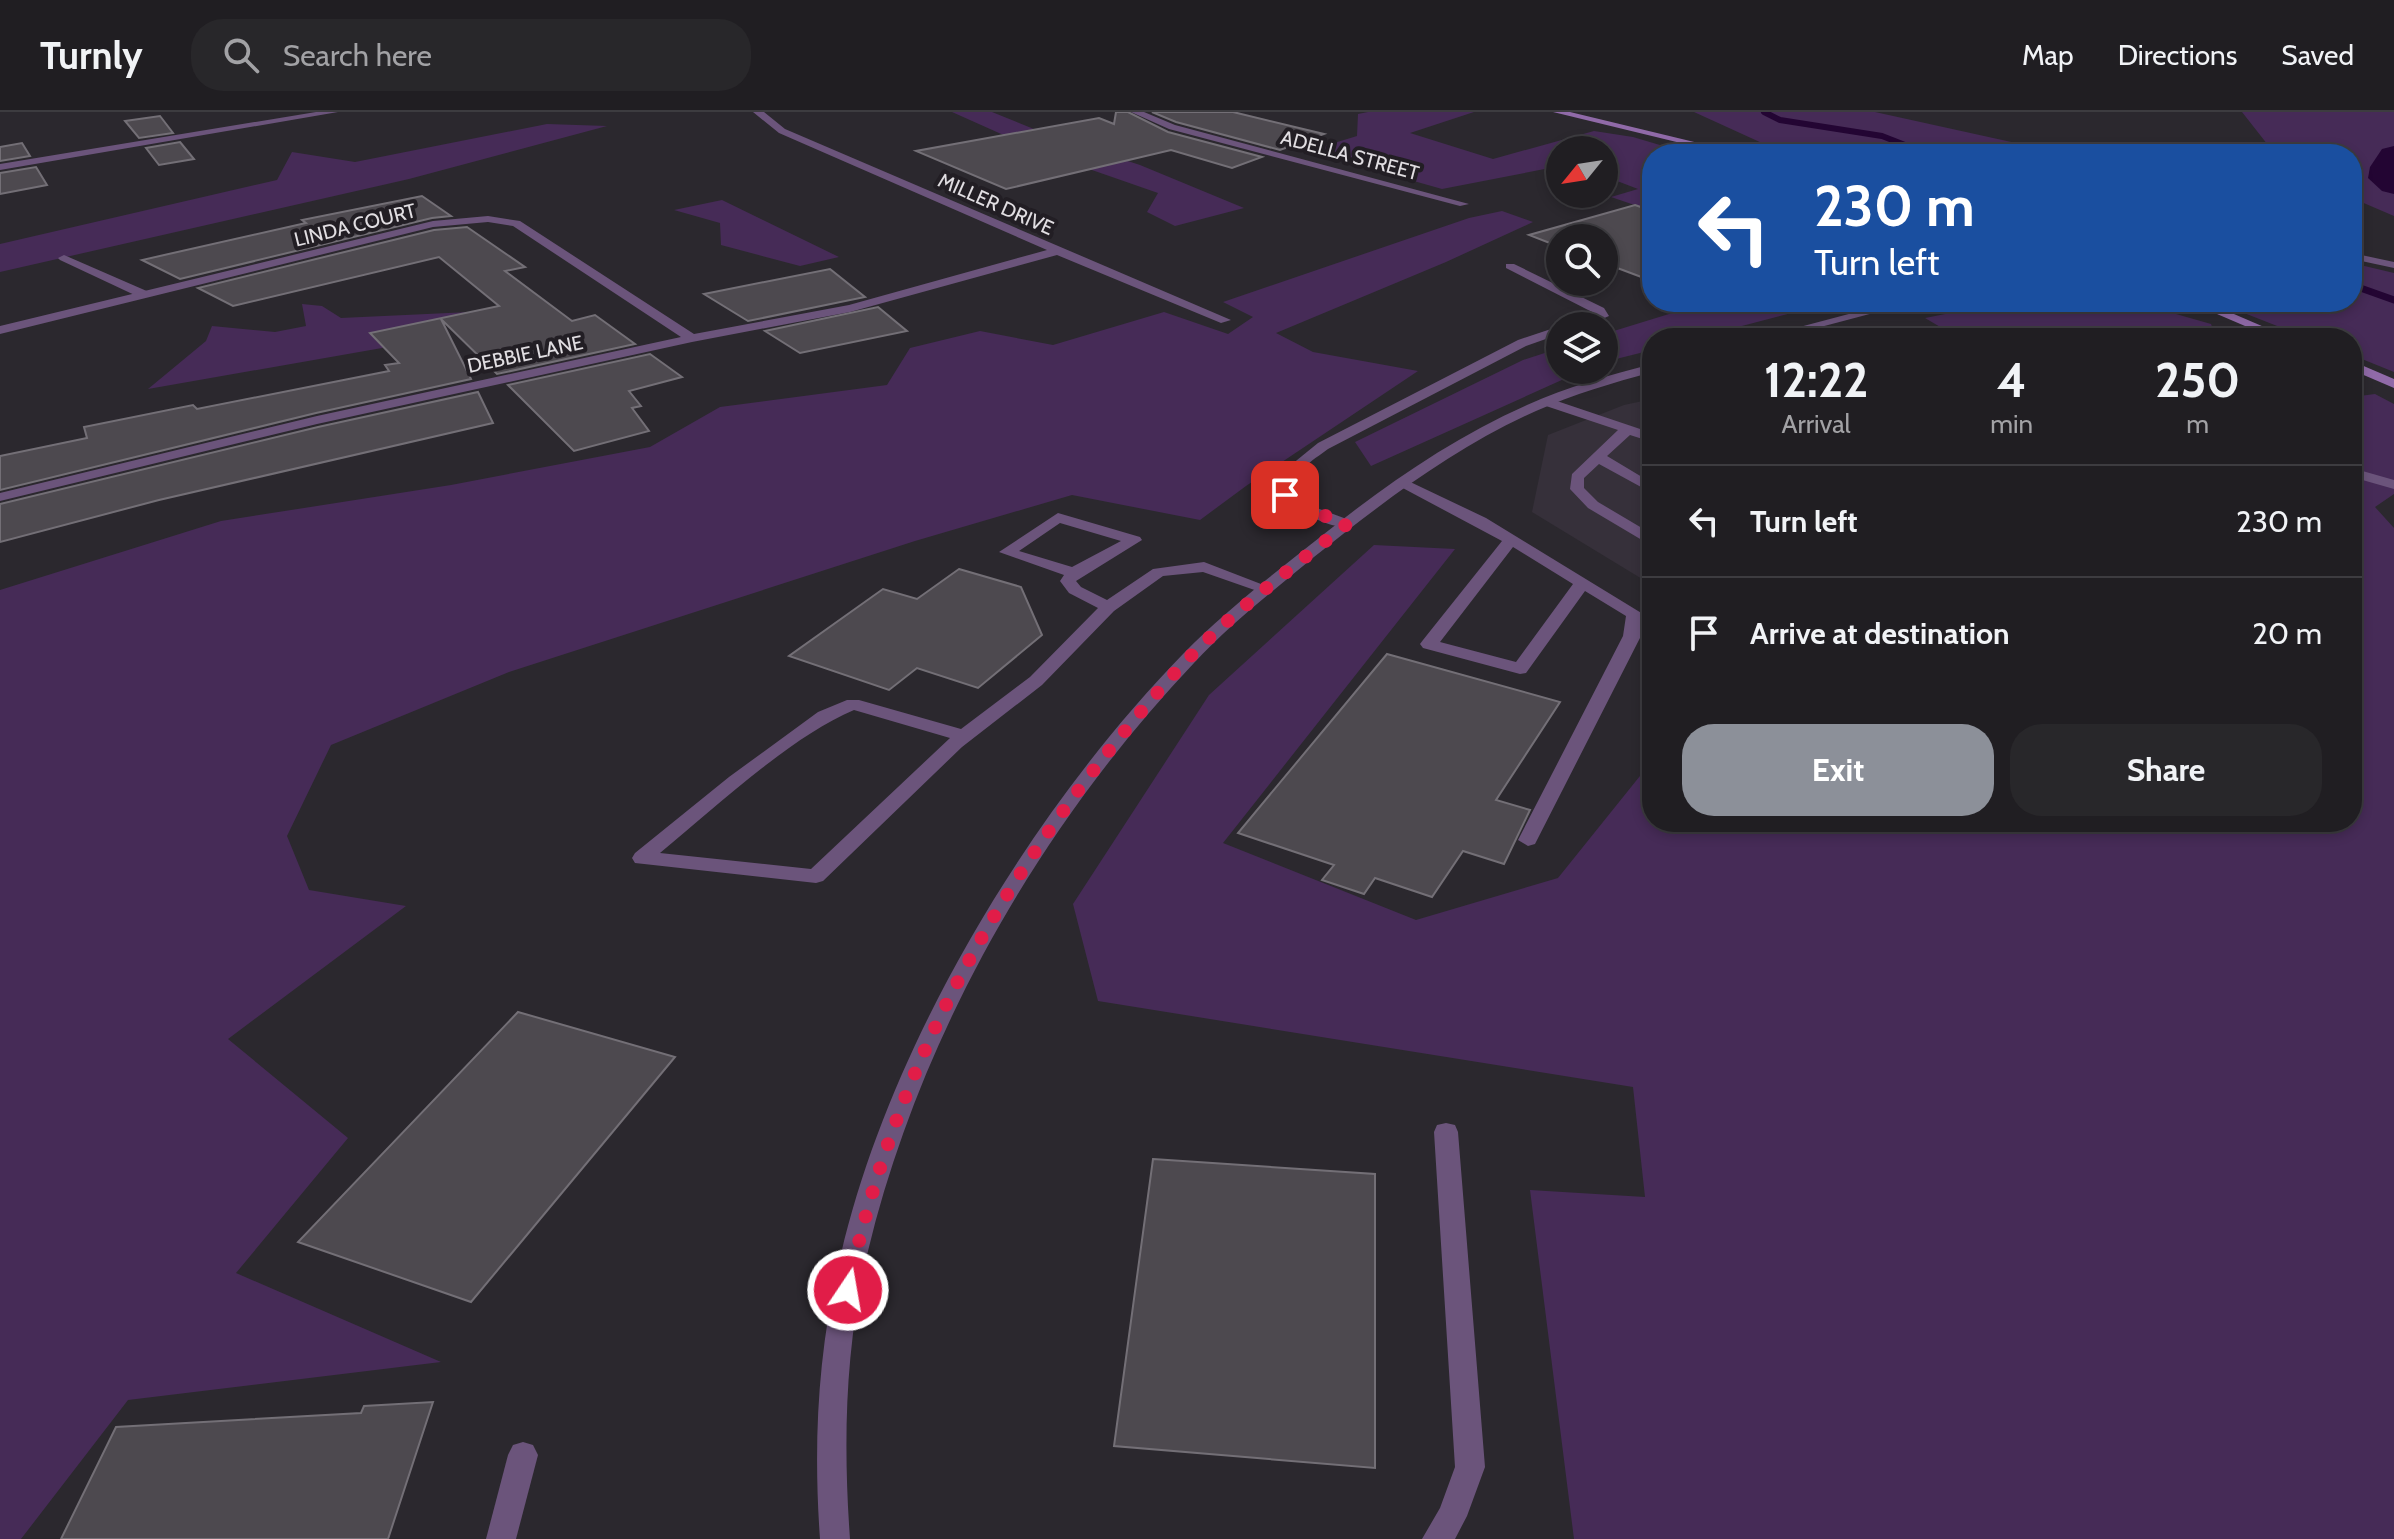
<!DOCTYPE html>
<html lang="en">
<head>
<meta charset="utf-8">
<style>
	:root { --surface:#201e22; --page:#28272a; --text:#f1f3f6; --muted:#a2a2a5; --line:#3d3c40; --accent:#8c9099 }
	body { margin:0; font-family:Cabin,sans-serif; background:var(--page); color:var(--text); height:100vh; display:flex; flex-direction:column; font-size:30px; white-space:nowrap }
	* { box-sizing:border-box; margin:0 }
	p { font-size:26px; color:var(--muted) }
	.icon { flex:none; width:44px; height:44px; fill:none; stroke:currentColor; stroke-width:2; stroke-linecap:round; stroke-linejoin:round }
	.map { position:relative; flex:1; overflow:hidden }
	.drawer { position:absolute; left:1642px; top:216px; width:720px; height:504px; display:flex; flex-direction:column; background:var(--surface); border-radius:32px; box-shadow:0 4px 12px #0003,0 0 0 2px var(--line) }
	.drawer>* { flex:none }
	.top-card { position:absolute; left:1642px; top:32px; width:720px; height:168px; border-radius:32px; box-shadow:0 4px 12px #0003,0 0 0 2px var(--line); background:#1a4fa0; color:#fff; overflow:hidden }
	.needle { width:52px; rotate:240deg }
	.tools { position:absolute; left:1546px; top:24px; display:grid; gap:16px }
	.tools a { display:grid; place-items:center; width:72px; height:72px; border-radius:50%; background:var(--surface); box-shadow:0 4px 12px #0003,0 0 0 2px var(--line); font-size:40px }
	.pin { position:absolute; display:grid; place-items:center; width:68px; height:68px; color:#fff; margin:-34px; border-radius:16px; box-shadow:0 4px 12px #0006 }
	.me { position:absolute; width:88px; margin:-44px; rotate:12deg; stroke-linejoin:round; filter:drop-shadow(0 0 6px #0008) }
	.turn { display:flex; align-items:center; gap:28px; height:168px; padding:0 40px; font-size:36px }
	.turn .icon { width:104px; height:104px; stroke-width:2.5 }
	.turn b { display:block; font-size:56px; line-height:68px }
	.eta { display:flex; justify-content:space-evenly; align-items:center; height:136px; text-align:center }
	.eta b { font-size:48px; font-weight:800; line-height:56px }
	.primary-button { display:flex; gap:16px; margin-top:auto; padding:16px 40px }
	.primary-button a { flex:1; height:92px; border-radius:32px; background:var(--accent); color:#fff; font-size:32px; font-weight:800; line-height:92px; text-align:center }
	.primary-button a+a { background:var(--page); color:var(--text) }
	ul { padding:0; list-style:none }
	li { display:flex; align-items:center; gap:24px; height:112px; padding:0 40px; border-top:2px solid var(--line) }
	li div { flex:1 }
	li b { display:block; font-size:30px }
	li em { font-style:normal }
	header { display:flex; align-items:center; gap:48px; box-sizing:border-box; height:112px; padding:0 40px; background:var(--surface); border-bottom:2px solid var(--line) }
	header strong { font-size:38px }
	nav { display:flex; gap:44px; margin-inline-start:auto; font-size:28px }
	.search { width:560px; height:72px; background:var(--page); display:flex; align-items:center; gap:20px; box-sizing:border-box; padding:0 28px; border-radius:32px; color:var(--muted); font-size:30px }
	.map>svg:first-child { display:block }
</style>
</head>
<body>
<header>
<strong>Turnly</strong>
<div class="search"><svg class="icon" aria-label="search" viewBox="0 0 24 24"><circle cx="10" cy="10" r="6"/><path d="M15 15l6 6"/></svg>Search here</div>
<nav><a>Map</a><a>Directions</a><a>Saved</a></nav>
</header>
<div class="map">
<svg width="2394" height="1427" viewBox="0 0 2394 1427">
	<rect width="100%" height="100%" fill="#2b282e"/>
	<path fill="#36303a" d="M1652 287V473L1532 400 1548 323 1624 293Z"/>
	<g fill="#462b57">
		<path d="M952 0H992L1051 24 1140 53 1244 96 1175 114 1147 100 1158 81 1046 42Z"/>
		<path d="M1368 0H1474L1410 21 1493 47 1594 19 1633 25 1690 42H1652V99L1611 85 1638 77 1604 64V38H1560V54L1442 77 1308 39 1357 24 1358 2Z"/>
		<path d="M1694 0H1875L2066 42H1786Z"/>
		<path d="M2242 0H2394V104L2352 86V42H2275Z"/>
		<path d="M547 12 607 14 409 67 0 160V132L277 68 292 40 355 50Z"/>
		<path d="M722 88 839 145 800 154 721 133 720 111 674 98Z"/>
		<path d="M1502 99 1533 110 1446 150 1276 221 1313 240 1418 259 1246 374 1200 408 1072 383 915 429 509 560 331 633 287 724 309 778 406 794 228 927 348 1026 236 1161 441 1250 128 1288 21 1427H0V478L221 409 451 373 650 335 720 295 887 273 910 236 980 219 1053 233 1164 200 1228 222 1253 205 1223 190 1469 106Z"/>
		<path d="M2352 151 2394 161V260L2352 243V226H2308L2216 190H2352Z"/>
		<path d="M1708 190H1834L1696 226H1652V238L1604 250V222Z"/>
		<path d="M2006 190H2134L2211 212 2216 226H1959L1925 206Z"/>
		<path d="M302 192 322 194 341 206 470 200 382 236 148 277 206 229 212 214 275 220 306 214Z"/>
		<path d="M1560 236V258H1584L1371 354 1355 330 1523 248Z"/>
		<path d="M2375 282 2394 292V382L2375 395 2394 416V1427H1574L1530 1078 1645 1085 1633 975 1098 889 1073 792 1209 583 1374 433 1455 437 1223 731 1416 808 1558 766 1652 649V710H2352V285Z"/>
	</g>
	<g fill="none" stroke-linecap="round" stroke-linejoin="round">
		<path stroke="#230533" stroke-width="6" d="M1764 0 1780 8 1882 24 1928 42"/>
		<path stroke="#230533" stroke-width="7" d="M2352 173 2394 188"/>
		<path fill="#230533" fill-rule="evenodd" d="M2394 34V82L2382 79 2368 66 2370 55 2382 37Z"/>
	</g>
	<g fill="#4d494f" stroke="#736f76" stroke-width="2">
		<path d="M1116 0H1128L1168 20 1262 45 1232 56 1171 38 1006 77 916 39 1099 6 1114 12Z"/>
		<path d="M1152 0H1233L1324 22 1280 38 1176 10Z"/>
		<path d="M160 4 173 21 139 26 125 9Z"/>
		<path d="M180 30 194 47 159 53 146 36Z"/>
		<path d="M22 31 30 44 0 49V35Z"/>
		<path d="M36 55 47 73 0 82V61Z"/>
		<path d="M422 84 451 104 432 106 180 167 142 148 306 111 302 108Z"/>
		<path d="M1635 93 1652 99V169L1604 151V126H1560V135L1529 123Z"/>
		<path d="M467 115 525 155 505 159 572 209 595 203 635 232 497 262 441 207 471 267 316 301 0 378V344L87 326 84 315 193 293 197 297 389 259 385 253 399 251 370 221 499 194 439 145 233 194 198 176 434 118Z"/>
		<path d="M830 157 865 185 748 209 704 182Z"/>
		<path d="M878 195 907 219 800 241 765 219Z"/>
		<path d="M650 242 682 265 629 279 641 294 632 296 649 319 574 339 508 273Z"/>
		<path d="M478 280 493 311 159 388 0 430V392L318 315Z"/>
		<path d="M959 457 1021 475 1042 523 978 576 917 556 889 578 789 544 883 477 917 487Z"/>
		<path d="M1387 542 1560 590 1496 688 1530 698 1504 752 1463 739 1432 785 1375 766 1364 782 1322 768 1334 753 1238 721Z"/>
		<path d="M518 900 675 945 471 1190 298 1130Z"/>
		<path d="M1153 1047 1375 1062V1356L1114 1334Z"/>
		<path d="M433 1290 388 1427H61L116 1315 361 1301 364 1294Z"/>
	</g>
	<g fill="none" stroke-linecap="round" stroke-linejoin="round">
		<g fill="#6b547b" fill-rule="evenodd">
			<path d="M2352 141 2394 150V156L2352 147Z"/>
			<path d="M64 143 149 180 151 183 141 186 60 148 58 146Z"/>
			<path d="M1506 152H1514L1604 196 1609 204 1586 214H1568L1596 202 1506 156Z"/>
			<path d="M1560 214V222L1526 234 1328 337C1312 349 1293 359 1292 381L1306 392 1352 409V415C1334 419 1290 397 1278 383L1280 367 1286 357 1318 331 1518 228Z"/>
			<path d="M1548 286 1652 321V330L1630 323 1607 344 1652 371V381L1599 352 1584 366V376L1598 390 1652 422V434L1588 396 1570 377 1572 362 1618 318 1543 293 1541 290Z"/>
			<path d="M2352 356 2394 368V377L2352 365Z"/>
			<path d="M1404 367 1486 406 1643 502 1641 524 1535 732 1528 734 1518 728 1623 524 1626 504 1585 479 1526 561 1520 562 1423 536 1420 532 1423 528 1502 429 1399 374V368ZM1513 435 1573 472 1516 550 1440 530Z"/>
			<path d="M1058 401 1140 425 1142 428 1076 469 1081 475 1107 488 1153 457 1204 450 1274 477 1266 482 1203 460 1163 464 1114 499 1042 573 962 635 823 769 816 771 635 751 632 746 635 741 729 665 818 600 847 588H859L961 617 1030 565 1098 496 1069 481 1060 469 1064 463 999 440ZM1060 411 1121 429 1072 455 1019 439ZM854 598 950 626 811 757 660 741C715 696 790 625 854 598Z"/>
			<path d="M1446 1011 1455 1013 1458 1020 1485 1355 1467 1404 1455 1427H1422L1440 1396 1455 1355 1434 1020 1437 1013Z"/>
			<path d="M523 1330 533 1333 538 1343 516 1427H486L508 1343 513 1333Z"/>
		</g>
		<g fill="#6b547b" fill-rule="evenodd">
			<path d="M316 0H338L0 58V52Z"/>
			<path d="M753 0H764L785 17 1231 208 1221 211 1057 143 850 200 692 230 317 312 0 389V381L317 304 681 225 513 114 488 110 433 115 0 222V214L433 109 488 104 520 109 694 222 849 193 1047 138 779 21Z"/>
			<path d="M1131 0H1144L1175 13 1469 92 1460 94 1169 17Z"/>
			<path d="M1894 190H1915L1779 226H1758Z"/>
			<path d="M1652 252V260C1613 271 1574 282 1536 299 1455 335 1383 390 1314 445 1273 479 1230 512 1194 551 1041 712 920 923 868 1139 845 1234 843 1330 850 1427H820C813 1330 818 1237 841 1142 890 931 1032 697 1183 542 1226 498 1276 460 1324 422 1387 372 1454 325 1527 293 1567 275 1610 263 1652 252Z"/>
		</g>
		<g fill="#906aa8" fill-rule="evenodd">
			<path d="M1553 0H1570L1744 42H1726Z"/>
			<path d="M2189 190H2206L2290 226H2273Z"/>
			<path d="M2352 249 2394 267V276L2352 258Z"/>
		</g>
	</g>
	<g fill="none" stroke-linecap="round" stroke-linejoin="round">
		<path stroke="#e11d48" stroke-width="14" stroke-dasharray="0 25.2" d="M848 1178C897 941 1013 742 1173 563 1224 506 1288 459 1347 412L1301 395 1285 383"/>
	</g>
	<g text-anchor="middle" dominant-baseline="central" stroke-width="8" stroke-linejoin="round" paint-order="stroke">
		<g font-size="20" fill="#e1dee2" stroke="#221e24">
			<text transform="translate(1350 43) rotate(15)">ADELLA STREET</text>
			<text transform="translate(996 92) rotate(24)">MILLER DRIVE</text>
			<text transform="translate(355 113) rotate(-14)">LINDA COURT</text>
			<text transform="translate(525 242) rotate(-12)">DEBBIE LANE</text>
		</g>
	</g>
</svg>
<div class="tools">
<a><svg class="needle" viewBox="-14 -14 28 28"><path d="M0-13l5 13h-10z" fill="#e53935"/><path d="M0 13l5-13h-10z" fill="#a2a2a5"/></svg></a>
<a><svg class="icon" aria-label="search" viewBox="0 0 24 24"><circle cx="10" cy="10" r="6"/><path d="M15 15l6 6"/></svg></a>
<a><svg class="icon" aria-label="layers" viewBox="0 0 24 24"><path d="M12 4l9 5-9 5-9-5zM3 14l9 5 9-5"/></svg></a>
</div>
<div class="pin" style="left:1285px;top:383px;background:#d93025"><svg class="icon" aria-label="arrive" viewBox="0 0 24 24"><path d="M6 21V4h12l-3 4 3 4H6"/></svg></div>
<svg class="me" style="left:848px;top:1178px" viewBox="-20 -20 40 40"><circle r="17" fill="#e11d48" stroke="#fff" stroke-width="3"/><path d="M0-11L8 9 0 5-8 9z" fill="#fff"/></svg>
<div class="top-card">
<div class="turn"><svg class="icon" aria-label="left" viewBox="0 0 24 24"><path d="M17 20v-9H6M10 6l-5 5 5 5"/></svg><div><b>230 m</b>Turn left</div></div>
</div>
<section class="drawer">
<div class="eta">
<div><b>12:22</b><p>Arrival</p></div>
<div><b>4</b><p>min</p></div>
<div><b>250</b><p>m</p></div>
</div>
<ul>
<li><svg class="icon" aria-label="left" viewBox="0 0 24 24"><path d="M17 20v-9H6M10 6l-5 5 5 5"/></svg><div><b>Turn left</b></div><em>230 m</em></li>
<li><svg class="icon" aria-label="arrive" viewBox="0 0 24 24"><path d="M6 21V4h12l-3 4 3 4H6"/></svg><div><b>Arrive at destination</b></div><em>20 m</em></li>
</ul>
<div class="primary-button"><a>Exit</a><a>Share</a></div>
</section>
</div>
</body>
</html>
